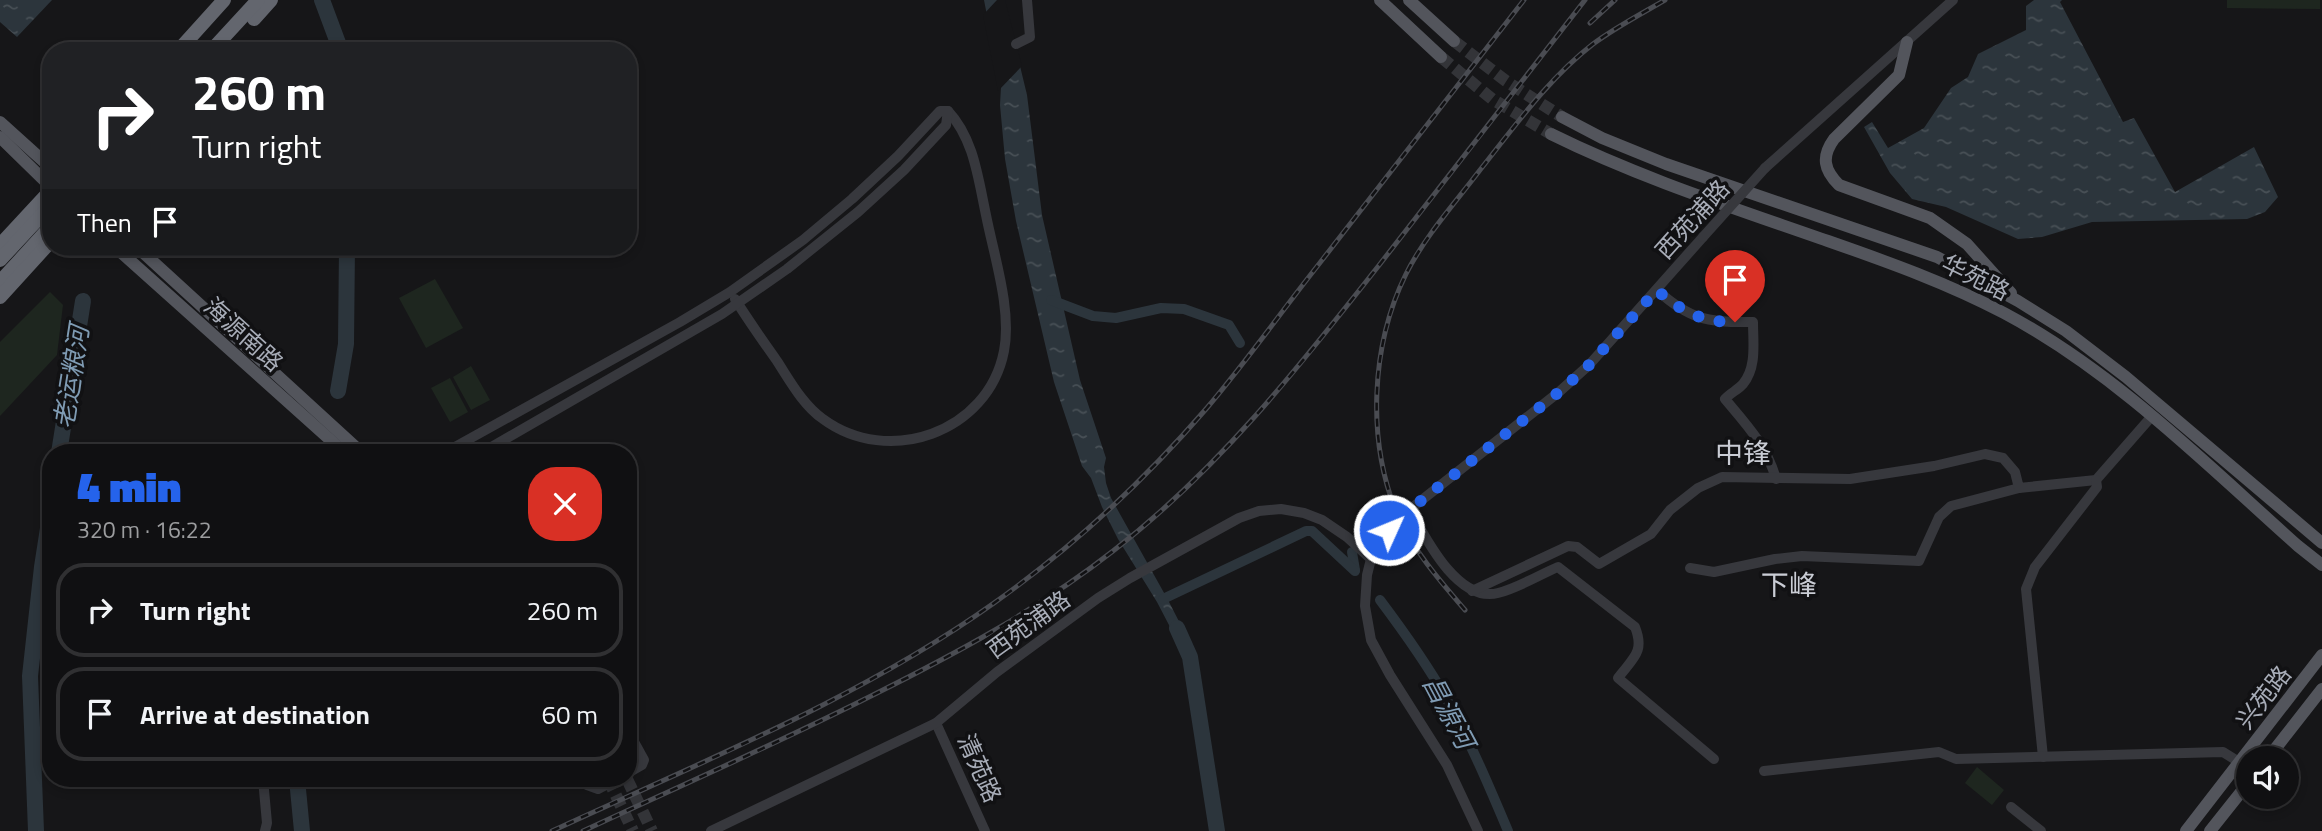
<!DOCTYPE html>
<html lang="en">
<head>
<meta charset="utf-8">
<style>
	:root { --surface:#101012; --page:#19191b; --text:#f1f3f6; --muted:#9c9d9f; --line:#303032; --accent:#2563eb }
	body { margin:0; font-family:"Titillium Web","Noto Sans SC",sans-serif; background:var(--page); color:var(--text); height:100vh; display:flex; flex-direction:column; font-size:26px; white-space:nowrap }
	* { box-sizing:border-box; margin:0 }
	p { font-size:23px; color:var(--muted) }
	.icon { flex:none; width:38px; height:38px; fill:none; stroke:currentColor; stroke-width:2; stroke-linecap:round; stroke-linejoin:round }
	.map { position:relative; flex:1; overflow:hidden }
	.side { position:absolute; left:42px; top:444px; width:595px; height:343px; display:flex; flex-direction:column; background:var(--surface); border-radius:28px; box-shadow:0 4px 10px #0003,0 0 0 2px var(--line) }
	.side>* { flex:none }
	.guide { position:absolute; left:42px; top:42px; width:595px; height:214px; border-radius:28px; box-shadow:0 4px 10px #0003,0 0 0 2px var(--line); background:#202124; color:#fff; overflow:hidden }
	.buttons { position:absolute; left:2236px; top:746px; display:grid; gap:14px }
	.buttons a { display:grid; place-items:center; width:63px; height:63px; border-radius:50%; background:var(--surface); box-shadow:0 4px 10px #0003,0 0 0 2px var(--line); font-size:35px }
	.pin { position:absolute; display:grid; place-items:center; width:60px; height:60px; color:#fff; margin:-72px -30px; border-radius:50% 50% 50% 0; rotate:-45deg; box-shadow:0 0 7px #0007 }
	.pin .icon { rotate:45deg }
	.me { position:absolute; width:77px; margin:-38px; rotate:46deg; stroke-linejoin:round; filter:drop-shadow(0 0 5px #0008) }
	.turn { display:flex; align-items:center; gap:24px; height:147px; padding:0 35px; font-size:32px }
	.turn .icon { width:91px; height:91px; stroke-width:2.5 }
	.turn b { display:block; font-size:49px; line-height:60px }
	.then { display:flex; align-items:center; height:66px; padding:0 35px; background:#0003; gap:14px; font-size:26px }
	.round { display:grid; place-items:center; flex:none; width:74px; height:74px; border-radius:28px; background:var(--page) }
	.summary { display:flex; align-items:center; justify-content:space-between; height:119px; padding:0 35px }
	h1 { font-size:42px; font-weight:800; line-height:52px; color:var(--accent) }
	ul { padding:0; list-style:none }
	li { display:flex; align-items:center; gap:21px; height:94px; margin:0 14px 10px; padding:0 21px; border:4px solid var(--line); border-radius:28px }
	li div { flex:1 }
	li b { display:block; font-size:26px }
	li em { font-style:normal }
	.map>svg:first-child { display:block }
</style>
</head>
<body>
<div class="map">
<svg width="2322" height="831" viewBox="0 0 2322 831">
	<defs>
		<pattern id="water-ripples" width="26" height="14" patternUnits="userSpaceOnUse" patternTransform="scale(1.75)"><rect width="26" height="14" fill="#2c353c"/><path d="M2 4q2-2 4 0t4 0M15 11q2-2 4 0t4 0" fill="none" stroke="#485056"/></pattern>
	</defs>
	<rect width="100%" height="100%" fill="#161618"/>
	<g fill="#1e261f">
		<path d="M2227 0H2320V9L2227 8Z"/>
		<path d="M435 279 463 328 426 348 399 298Z"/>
		<path d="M50 292 63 305 57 355 0 416V342Z"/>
		<path d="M471 366 490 400 471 410 453 377Z"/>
		<path d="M450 378 468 412 450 422 431 388Z"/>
		<path d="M1977 767 2004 790 1992 805 1965 783Z"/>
	</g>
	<g fill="url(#water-ripples)">
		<path d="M0 0H52L17 37 0 22Z"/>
		<path d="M984 0H1004L1027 95 1042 215 1080 380 1106 458 1104 467 1106 483 1111 498 1168 600 1190 643 1181 648 1157 602 1118 539 1102 507 1091 478 1082 466 1054 382 1016 221 1005 159 1000 105 1001 87Z"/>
		<path d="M2034 0H2062L2060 2 2123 122 2134 118 2175 192 2254 147 2278 197 2265 212 2247 219 2092 222 2042 237 2018 239 1946 207 1912 199 1890 173 1864 127 1872 122 1888 148 1924 128 1951 88 1968 77 1978 54 2026 30V6Z"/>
	</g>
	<path fill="#161618" d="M997 0H1005L1022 66 998 91 983 15Z"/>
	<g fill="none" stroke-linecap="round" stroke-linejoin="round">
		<g stroke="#2c353c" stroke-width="10">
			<path d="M1051 300 1093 316 1116 318 1161 308 1184 309 1229 325 1240 343"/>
			<path d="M1352 552 1355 570"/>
			<path d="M1163 599 1306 531H1312L1355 571"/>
			<path d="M1380 600C1404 632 1427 664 1446 698 1470 741 1489 786 1508 831"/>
		</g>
		<g stroke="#2c353c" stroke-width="16">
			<path d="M322 0 341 51"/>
			<path d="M338 391 346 344 347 247"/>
			<path d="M59 453 83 301"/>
			<path d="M1177 628 1190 657 1217 831"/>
			<path d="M297 779 302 831"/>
			<path d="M36 831 30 676 42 567 51 509"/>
		</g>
		<g stroke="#333438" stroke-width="12" stroke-dasharray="12 6" stroke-linecap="butt">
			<path d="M1454 41 1506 81 1562 117"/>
			<path d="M1441 57 1492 99 1551 134"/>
			<path d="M608 779 633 831"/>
			<path d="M627 779 652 831"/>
		</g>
		<g stroke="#37383d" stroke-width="10">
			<path d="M1016 44 1030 37 1027 0"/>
			<path d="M1765 168 1953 0"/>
			<path d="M1657 290C1690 320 1709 323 1753 322 1753 343 1757 367 1743 384 1738 390 1730 393 1725 399 1746 424 1767 446 1776 479"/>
			<path d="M735 299C748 320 763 341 777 361 790 381 803 405 823 419 888 467 988 433 1004 351 1012 310 994 256 986 215 978 178 974 139 948 111"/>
			<path d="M444 453 680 322 730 292 803 240 852 199 898 156 940 111H948L946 125 904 170 858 212 787 269 722 314 481 453"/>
			<path d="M1410 510C1426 539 1458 603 1498 593 1518 588 1539 575 1558 567L1635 627C1645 652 1633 658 1618 678L1714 759"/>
			<path d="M1690 568 1714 572 1775 559 1802 556 1919 561 1939 517 1951 506 2019 488"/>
			<path d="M1472 591 1568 546 1577 547 1599 564 1651 534 1670 510 1698 488 1722 477 1850 479 1934 466 1985 454 2003 458 2015 472 2019 488 2096 480 2152 416"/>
			<path d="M936 723 985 831"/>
			<path d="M628 731 644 760 642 765 628 773"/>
			<path d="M2043 757 2026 589 2035 567 2097 487 2096 480"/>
			<path d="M1764 771 1939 752 1956 759 2223 752 2239 762"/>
			<path d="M263 779 267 823 265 831"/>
			<path d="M583 779 587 785 598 789 617 779"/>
			<path d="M2011 807 2041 831"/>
			<path d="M711 831 936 723 997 672 1098 598 1130 578 1239 518 1259 511 1281 509 1304 513 1322 520 1347 537 1371 559"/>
			<path d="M1478 831 1447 765 1390 675 1371 640 1365 606 1367 575 1371 559 1399 518 1559 392 1589 365 1703 237"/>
		</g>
		<g stroke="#53555c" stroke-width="12">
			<path d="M1380 0 1441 57"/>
			<path d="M1409 0 1454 41"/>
			<path d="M1907 42 1899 75 1834 139C1821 157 1824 170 1839 185L1930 218 1967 244 2011 293"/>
			<path d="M1562 117 1602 138 1666 164 1937 257 2018 301 2066 331 2126 377 2322 543"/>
			<path d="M0 122 51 168"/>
			<path d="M1551 134C1640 178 1734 208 1828 241 1888 262 1947 283 2004 313 2115 372 2206 464 2298 546L2322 565"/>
			<path d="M0 137 51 187"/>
			<path d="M115 247 345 453"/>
			<path d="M137 247 362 453"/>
			<path d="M2268 758 2322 689"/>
			<path d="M2186 831 2322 655"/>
			<path d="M2210 831 2249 782"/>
		</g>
		<g stroke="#63666e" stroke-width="14">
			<path d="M254 19 271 0"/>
			<path d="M178 51 224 0"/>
			<path d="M211 51 258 0"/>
			<path d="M0 245 51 190"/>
			<path d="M0 260 51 205"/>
			<path d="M0 282 51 226"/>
			<path d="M0 297 51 241"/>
		</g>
		<defs>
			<g id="rail">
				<path d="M1590 23 1615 0"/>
				<path d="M1465 610C1441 582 1413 550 1398 516 1366 441 1371 345 1406 274 1425 236 1455 203 1480 170 1515 126 1548 79 1593 44 1616 27 1641 14 1665 0"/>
				<path d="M552 831C701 762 859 699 994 603 1073 547 1143 482 1206 409 1246 362 1281 312 1319 264 1387 176 1456 88 1524 0"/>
				<path d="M583 831C680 786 778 743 873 695 957 653 1039 609 1113 551 1218 470 1299 367 1380 264 1449 176 1517 88 1585 0"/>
			</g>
		</defs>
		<use href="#rail" stroke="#4a4c52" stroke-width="5"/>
		<use href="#rail" stroke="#111113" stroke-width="2.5" stroke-dasharray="8" stroke-linecap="butt"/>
		<path stroke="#37383d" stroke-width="10" d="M1703 237 1765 168"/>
	</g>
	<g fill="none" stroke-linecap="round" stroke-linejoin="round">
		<path stroke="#2563eb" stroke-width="12" stroke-dasharray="0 21.6" d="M1389 530 1399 518 1559 392 1589 365 1657 290C1680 311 1704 323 1735 322"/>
	</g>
	<g text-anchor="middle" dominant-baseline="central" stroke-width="7" stroke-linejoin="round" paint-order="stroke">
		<g font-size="24" fill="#a8adb8" stroke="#111113">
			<text transform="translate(1692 219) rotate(-48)">西苑浦路</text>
			<text transform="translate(1976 277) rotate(26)">华苑路</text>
			<text transform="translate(244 334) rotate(42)">海源南路</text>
			<text transform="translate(1028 624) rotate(-36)">西苑浦路</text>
			<text transform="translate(2263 697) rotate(-52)">兴苑路</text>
			<text transform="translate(980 768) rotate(66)">清苑路</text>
		</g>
		<g font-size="26" font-style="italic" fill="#7f9bb3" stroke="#111113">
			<text transform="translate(71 377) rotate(-81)">老运粮河</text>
			<text transform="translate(1449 712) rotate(62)">昌源河</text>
		</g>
		<g font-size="28" fill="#c9ccd4" stroke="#111113">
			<text x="1743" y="452">中锋</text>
			<text x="1789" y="584">下峰</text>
		</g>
	</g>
</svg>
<div class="buttons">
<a><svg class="icon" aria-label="sound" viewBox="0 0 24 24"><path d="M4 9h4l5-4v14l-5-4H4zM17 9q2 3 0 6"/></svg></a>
</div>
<div class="pin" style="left:1735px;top:322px;background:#d93025"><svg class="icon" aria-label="arrive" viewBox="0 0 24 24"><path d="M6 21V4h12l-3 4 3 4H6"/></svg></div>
<svg class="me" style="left:1389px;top:530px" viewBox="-20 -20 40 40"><circle r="17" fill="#2563eb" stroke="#fff" stroke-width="3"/><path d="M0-11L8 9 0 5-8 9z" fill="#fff"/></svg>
<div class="guide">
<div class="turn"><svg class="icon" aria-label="right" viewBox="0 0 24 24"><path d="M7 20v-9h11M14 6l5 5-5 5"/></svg><div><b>260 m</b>Turn right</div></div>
<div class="then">Then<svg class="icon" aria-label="arrive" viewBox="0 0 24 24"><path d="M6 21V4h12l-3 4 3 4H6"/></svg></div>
</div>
<section class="side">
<div class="summary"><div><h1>4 min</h1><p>320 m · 16:22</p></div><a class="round" style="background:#d93025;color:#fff"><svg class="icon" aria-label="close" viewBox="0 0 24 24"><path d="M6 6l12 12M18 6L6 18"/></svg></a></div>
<ul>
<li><svg class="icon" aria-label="right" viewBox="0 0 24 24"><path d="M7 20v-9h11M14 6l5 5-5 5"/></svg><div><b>Turn right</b></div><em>260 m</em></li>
<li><svg class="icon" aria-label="arrive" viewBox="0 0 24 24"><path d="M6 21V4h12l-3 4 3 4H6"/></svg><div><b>Arrive at destination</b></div><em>60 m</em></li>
</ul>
</section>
</div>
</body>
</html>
